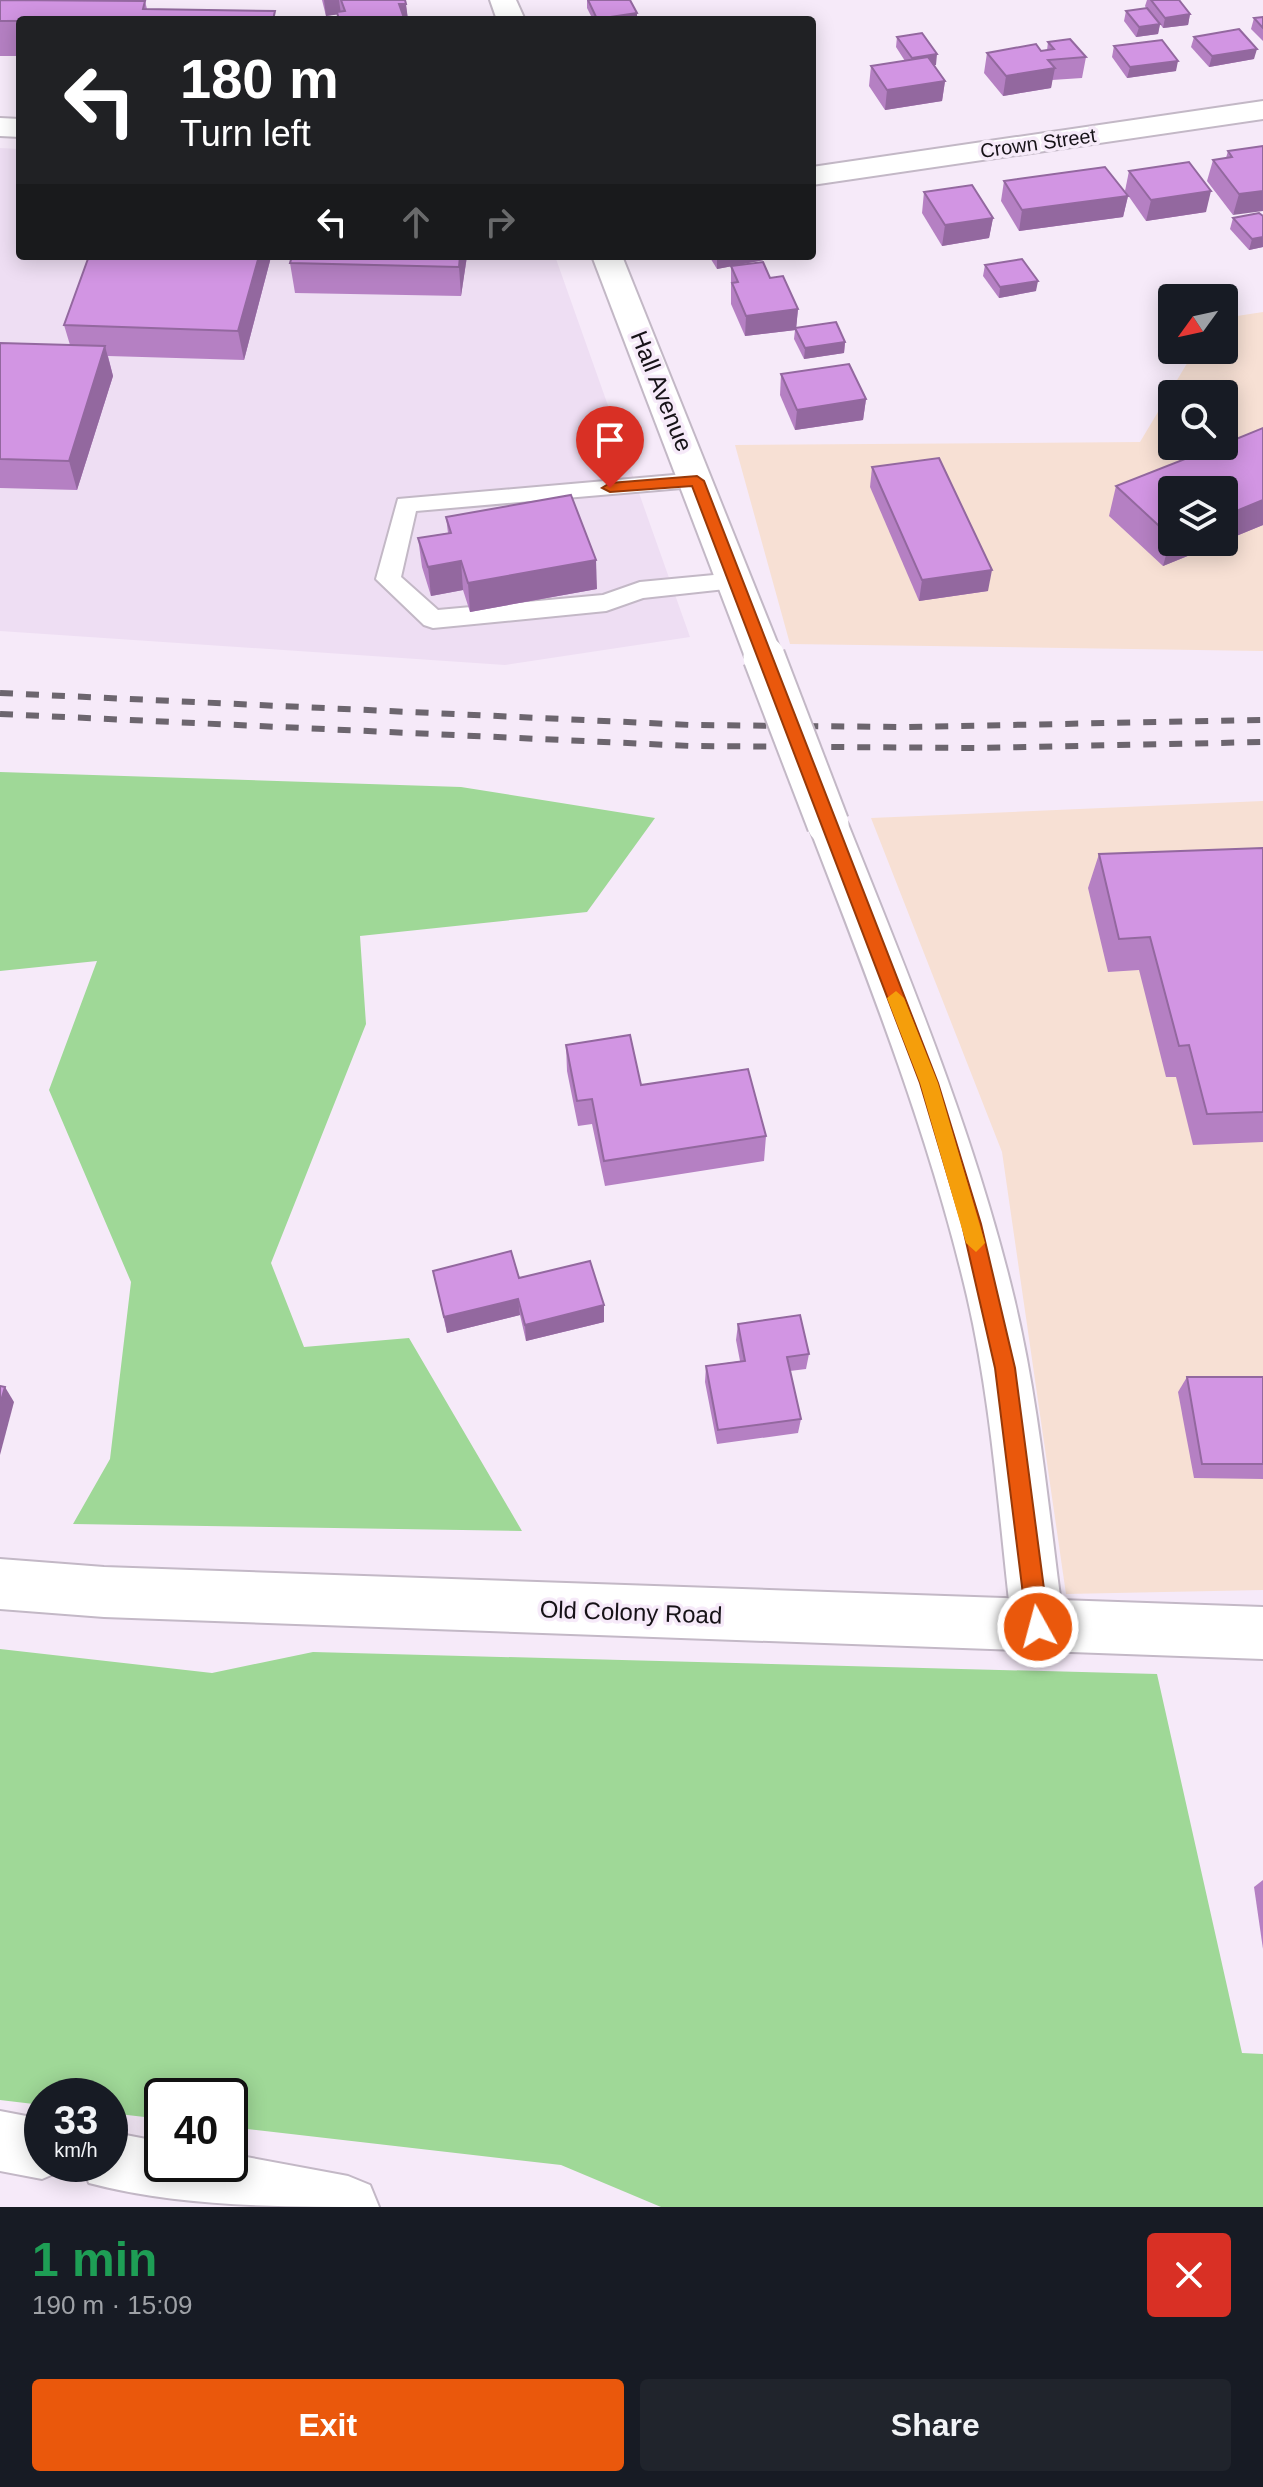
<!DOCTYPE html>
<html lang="en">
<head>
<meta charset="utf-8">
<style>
	:root { --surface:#171b24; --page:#20242c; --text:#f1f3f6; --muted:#9ea1a6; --accent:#ea580c }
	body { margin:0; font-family:Helvetica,sans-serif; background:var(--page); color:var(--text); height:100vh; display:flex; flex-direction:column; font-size:30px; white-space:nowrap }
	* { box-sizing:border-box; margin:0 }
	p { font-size:26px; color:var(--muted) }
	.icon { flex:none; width:44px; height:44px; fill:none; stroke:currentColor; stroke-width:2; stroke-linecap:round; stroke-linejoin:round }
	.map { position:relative; height:2207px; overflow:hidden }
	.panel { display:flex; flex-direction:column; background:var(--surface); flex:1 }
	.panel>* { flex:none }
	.hud { position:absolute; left:16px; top:16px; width:800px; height:244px; border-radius:8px; box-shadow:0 4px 20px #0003; background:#202124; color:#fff; overflow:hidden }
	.needle { width:52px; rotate:237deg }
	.buttons { position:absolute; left:1158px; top:284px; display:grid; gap:16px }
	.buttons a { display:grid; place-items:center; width:80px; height:80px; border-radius:8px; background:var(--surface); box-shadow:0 4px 20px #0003; font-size:40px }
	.speed { position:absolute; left:24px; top:2078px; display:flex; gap:16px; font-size:40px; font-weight:700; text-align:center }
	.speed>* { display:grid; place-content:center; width:104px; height:104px; border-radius:50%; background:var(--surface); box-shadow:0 4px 20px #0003; line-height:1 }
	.speed small { font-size:20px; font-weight:400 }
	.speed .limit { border:4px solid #111; border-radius:12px; background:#fff; color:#111 }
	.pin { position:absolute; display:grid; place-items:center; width:68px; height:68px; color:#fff; margin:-82px -34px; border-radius:50% 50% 50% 0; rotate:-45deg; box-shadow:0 0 8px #0007 }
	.pin .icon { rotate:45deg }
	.me { position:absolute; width:88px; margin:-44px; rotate:353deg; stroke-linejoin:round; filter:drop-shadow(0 0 6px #0008) }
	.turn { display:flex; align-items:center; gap:28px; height:168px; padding:0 32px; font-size:36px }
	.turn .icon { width:104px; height:104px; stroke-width:2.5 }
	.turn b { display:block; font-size:56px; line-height:68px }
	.lanes { display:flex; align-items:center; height:76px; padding:0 32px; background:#0003; justify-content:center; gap:40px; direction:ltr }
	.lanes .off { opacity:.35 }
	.round { display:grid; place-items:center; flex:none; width:84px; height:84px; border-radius:8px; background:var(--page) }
	.headline { display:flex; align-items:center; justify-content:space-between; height:136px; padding:0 32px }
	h1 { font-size:48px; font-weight:700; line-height:60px; color:#1e9e55 }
	.button { display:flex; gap:16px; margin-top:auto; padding:16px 32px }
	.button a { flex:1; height:92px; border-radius:8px; background:var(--accent); color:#fff; font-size:32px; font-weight:700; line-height:92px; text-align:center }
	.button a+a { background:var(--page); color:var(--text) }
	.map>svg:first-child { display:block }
</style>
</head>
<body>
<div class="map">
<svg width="1263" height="2207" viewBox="0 0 1263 2207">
	<rect width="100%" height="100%" fill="#f6eaf9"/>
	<path fill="#eedef3" d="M0 148 20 149V256H555L690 637 505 665 0 631Z"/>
	<g fill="#f7e0d4" fill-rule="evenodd">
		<path d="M1263 312V651L790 644 735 445 1140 442 1195 350H1224V318ZM1172 394H1224V446H1172ZM1172 490H1224V542H1172Z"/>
		<path d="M1263 801V1590L1066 1594 1002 1152 871 818Z"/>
	</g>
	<g fill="#9fd897">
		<path d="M0 772 461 787 655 818 587 912 360 936 366 1024 271 1263 304 1347 409 1338 522 1531 73 1524 110 1459 131 1282 49 1090 97 961 0 971Z"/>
		<path d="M0 1649 212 1673 313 1652 1157 1674 1242 2053 1263 2054V2207H661L561 2165 230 2127V2096H162V2119L110 2113V2096H42V2105L0 2100Z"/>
	</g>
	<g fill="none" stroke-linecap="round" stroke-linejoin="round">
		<defs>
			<path id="service" d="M697 473 705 476 709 481 705 486 416 511 401 577 438 610 603 595 640 582 735 573 744 575 747 581 744 587 643 598 606 611 433 628 424 625 376 579 398 499Z"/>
			<g id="minor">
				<path d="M1263 101V119L812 185V167Z"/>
				<path d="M0 2111 42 2119V2164H66L63 2170 42 2179 0 2171Z"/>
				<path d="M110 2132 162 2142V2164H230V2154L348 2176 370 2185 379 2207C284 2207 178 2207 89 2183L81 2164H110Z"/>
			</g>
			<g id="tertiary">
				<path d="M490 0H516L525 20H497Z"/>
				<path d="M0 118 20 119V137L0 136Z"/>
				<path d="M592 256H622L783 657 777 666 764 670 751 666 745 657Z"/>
				<path d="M828 809 842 814 848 824C910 979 975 1135 1014 1298 1040 1406 1049 1517 1064 1627L1056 1645 1038 1653 1020 1645 1012 1627C999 1517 992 1404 967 1296 929 1134 868 979 808 824L814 814Z"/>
			</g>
			<path id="secondary" d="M0 1559 104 1567 1263 1607V1659L104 1617 0 1609Z"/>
		</defs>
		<use href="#service" stroke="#c3b8c6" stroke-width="4"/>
		<use href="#minor" stroke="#c3b8c6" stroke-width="4"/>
		<use href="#tertiary" stroke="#c3b8c6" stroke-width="4"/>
		<use href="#secondary" stroke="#c3b8c6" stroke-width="4"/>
		<use href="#service" fill="#fff" fill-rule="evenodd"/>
		<use href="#minor" fill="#fff" fill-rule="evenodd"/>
		<use href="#tertiary" fill="#fff" fill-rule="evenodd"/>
		<use href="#secondary" fill="#fff" fill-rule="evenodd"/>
		<g stroke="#6c656e" stroke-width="6" stroke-dasharray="13 13" stroke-linecap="butt">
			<path d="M0 693 691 725 906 727 1263 720"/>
			<path d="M0 714 691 746 977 748 1263 742"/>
		</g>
		<defs>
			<path id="tertiary-bridge" d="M764 657 828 824"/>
		</defs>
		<use href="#tertiary-bridge" stroke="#c3b8c6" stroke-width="45" stroke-linecap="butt"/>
		<use href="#tertiary-bridge" stroke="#fff" stroke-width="41"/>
	</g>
	<g fill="#b580c3">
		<path d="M0 0 145 1 147 9 20 20V56H0Z"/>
		<path d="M322 0H405L408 20H338L337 14 326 16Z"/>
		<path d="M587 0H630L637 20H593L587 8Z"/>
		<path d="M1147 0H1179L1190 14 1188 25 1163 28 1160 24 1158 34 1136 37 1124 21 1126 11 1146 8 1145 6Z"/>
		<path d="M1263 17V41L1251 29 1254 18Z"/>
		<path d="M897 37 936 65H934L945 81 942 101 885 110 869 86 871 66 905 61 896 47Z"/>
		<path d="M1194 37 1254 59 1209 67 1191 47Z"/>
		<path d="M1048 42 1086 57 1082 78 1052 80 1051 88 1003 96 984 73 987 53 1047 50Z"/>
		<path d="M1114 46 1176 71 1127 78 1112 57Z"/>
		<path d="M1263 146 1233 215 1207 181 1213 160 1226 158 1228 151Z"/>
		<path d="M1129 171 1206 212 1146 221 1125 191Z"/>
		<path d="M1004 181 1128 196 1123 217 1019 231 1001 201Z"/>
		<path d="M924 192 993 218 989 238 942 246 922 213Z"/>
		<path d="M1263 216V247L1249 250 1230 229 1233 218Z"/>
		<path d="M89 256H271V257L244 360 108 356 113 376 77 490 0 488V343L70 345 64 325Z"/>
		<path d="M292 256H467L461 296 295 293 290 263Z"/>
		<path d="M709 256H779V257L717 269Z"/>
		<path d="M985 265 1036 291 999 298 983 276Z"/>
		<path d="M731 266 770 278 798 309 796 328 845 342 844 353 804 359 794 339 795 330 745 336 731 304Z"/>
		<path d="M781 374 866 399 863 420 795 430 780 395Z"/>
		<path d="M1263 428V525L1224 541V490L1172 542H1222L1163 566 1109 516 1116 486Z"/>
		<path d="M872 467 988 591 919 601 870 487Z"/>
		<path d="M446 517 597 589 470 612 463 590 431 596 422 567 418 538 448 533Z"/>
		<path d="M1263 848V1142L1193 1145 1176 1077H1166L1139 970 1108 972 1088 888 1099 854Z"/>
		<path d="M566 1045 641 1085 766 1136 764 1161 605 1186 592 1124 578 1126 567 1071Z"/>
		<path d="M433 1271 519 1278 604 1322 526 1341 520 1315 447 1333Z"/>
		<path d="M738 1324 809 1354 806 1369 790 1371 801 1419 798 1433 717 1444 705 1382 706 1366 740 1361 736 1340Z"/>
		<path d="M1187 1377H1263V1479L1194 1478 1178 1392Z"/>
		<path d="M1263 1880V1949L1254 1887Z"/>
	</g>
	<g fill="#93689f">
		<path d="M324 0H339L341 14 326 16Z"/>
		<path d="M399 4H406L408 20H390Z"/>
		<path d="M637 13V20H597V19Z"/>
		<path d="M1190 14 1188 25 1163 28 1165 18Z"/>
		<path d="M1160 24 1158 34 1136 37 1139 27Z"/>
		<path d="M1257 49 1254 59 1209 67 1212 56Z"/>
		<path d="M937 54 936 65 911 69 912 58Z"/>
		<path d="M1178 61 1176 71 1127 78 1130 67Z"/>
		<path d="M1055 68 1051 88 1003 96 1006 76Z"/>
		<path d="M945 81 942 101 885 110 887 90Z"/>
		<path d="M1211 191 1206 212 1146 221 1151 200Z"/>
		<path d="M1263 191V211L1233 215 1239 194Z"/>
		<path d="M1128 196 1123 217 1019 231 1022 210Z"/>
		<path d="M993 218 989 238 942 246 945 225Z"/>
		<path d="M1263 237V247L1249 250 1252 239Z"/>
		<path d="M259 256H271V257L244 360 238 331Z"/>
		<path d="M460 256H467L461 296 459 267Z"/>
		<path d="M729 256H779V257L717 269V258Z"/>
		<path d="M1038 281 1036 291 999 298 1000 287Z"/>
		<path d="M798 309 796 330 745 336 746 316Z"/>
		<path d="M845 342 844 353 804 359 805 348Z"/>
		<path d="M105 346 113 376 77 490 69 461Z"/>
		<path d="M866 399 863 420 795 430 797 410Z"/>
		<path d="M1263 500V525L1224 541V516Z"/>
		<path d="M1171 537 1172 542H1222L1163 566Z"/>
		<path d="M596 560 597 589 470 612 468 583Z"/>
		<path d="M461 561 463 590 431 596 428 567Z"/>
		<path d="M992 570 988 591 919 601 922 580Z"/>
		<path d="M518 1299 520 1315 447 1333 444 1317Z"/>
		<path d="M604 1305V1322L526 1341 525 1325Z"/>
		<path d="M5 1387 14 1402 0 1455V1404Z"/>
	</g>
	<g fill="#d295e3" stroke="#93689f" stroke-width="2">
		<path d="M0 0 145 1 143 9 275 11 273 20 0 21Z"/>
		<path d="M341 0H405L406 4H399L404 18 390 20H339L337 12 345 11Z"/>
		<path d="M588 0H630L637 13 597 19Z"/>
		<path d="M1151 0H1179L1190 14 1165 18Z"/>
		<path d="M1147 8 1160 24 1139 27 1126 11Z"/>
		<path d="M1263 17V28L1254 18Z"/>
		<path d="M1239 29 1257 49 1212 56 1194 37Z"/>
		<path d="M922 33 937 54 912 58 897 37Z"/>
		<path d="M1070 39 1086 57 1048 60 1055 68 1006 76 987 53 1036 44 1041 51 1054 49 1048 42Z"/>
		<path d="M1162 40 1178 61 1130 67 1114 46Z"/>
		<path d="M928 57 945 81 887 90 871 66Z"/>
		<path d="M1263 146V191L1239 194 1213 160 1232 157 1228 151Z"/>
		<path d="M1189 162 1211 191 1151 200 1129 171Z"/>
		<path d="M1105 167 1128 196 1022 210 1004 181Z"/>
		<path d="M972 185 993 218 945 225 924 192Z"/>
		<path d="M1259 213 1263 216V237L1252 239 1233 218Z"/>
		<path d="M89 256H259L238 331 64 325Z"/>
		<path d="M292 256H460L459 267 290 263Z"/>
		<path d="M1022 259 1038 281 1000 287 985 265Z"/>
		<path d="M763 262 770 278 783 276 798 309 746 316 732 283 738 282 731 266Z"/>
		<path d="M836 322 845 342 805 348 795 328Z"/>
		<path d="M0 343 105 346 69 461 0 459Z"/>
		<path d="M849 364 866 399 797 410 781 374Z"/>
		<path d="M1263 428V500L1224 516V490H1172L1171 537 1116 486 1218 446H1224V444Z"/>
		<path d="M939 458 992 570 922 580 872 467Z"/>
		<path d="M571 495 596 560 468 583 461 561 428 567 418 538 451 533 446 517Z"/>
		<path d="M1263 848V1112L1207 1114 1189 1045 1179 1046 1150 937 1119 939 1099 854Z"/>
		<path d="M630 1035 641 1085 748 1069 766 1136 604 1161 592 1099 577 1101 566 1045Z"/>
		<path d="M511 1251 519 1278 590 1261 604 1305 525 1325 518 1299 444 1317 433 1271Z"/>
		<path d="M800 1315 809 1354 787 1357 801 1419 718 1430 706 1366 745 1361 738 1324Z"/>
		<path d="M1187 1377H1263V1464H1202Z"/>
		<path d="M0 1386 5 1387 0 1404Z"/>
	</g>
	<path fill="#ea580c" stroke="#983908" stroke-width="2" d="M697 476 704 481 938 1083 981 1224 1015 1368 1049 1627 1046 1635 1038 1638 1031 1635 1027 1627 995 1368 962 1224 920 1083 692 486 610 492 602 488 610 483Z"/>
	<path fill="#f59e0b" d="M896 991 904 998 938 1083 985 1243 976 1252 966 1243 920 1083 887 998Z"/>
	<g text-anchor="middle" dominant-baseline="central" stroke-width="7" stroke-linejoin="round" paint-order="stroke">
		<g font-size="20" fill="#161217" stroke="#f6eaf9">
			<text transform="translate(1038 143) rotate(-8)">Crown Street</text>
		</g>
		<g font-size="24" fill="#161217" stroke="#f6eaf9">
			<text transform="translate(662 391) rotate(68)">Hall Avenue</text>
			<text transform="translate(631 1612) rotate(2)">Old Colony Road</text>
		</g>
	</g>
</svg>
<div class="buttons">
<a><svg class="needle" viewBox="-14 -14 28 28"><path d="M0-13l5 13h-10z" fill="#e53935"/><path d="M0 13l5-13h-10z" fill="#9ea1a6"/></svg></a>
<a><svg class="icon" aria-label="search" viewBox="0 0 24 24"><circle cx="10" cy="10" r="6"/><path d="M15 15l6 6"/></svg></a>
<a><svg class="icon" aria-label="layers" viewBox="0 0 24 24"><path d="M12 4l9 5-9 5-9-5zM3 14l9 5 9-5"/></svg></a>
</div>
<div class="speed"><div>33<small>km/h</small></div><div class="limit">40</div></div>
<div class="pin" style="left:610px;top:488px;background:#d93025"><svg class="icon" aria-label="arrive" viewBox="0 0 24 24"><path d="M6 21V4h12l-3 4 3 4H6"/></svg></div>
<svg class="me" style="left:1038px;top:1627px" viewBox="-20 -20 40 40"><circle r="17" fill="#ea580c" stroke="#fff" stroke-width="3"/><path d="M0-11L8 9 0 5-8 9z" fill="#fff"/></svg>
<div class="hud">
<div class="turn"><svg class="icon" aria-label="left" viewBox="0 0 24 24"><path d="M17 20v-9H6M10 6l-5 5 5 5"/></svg><div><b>180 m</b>Turn left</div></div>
<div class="lanes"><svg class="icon" aria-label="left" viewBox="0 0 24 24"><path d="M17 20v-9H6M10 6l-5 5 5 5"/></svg><svg class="icon off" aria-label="ahead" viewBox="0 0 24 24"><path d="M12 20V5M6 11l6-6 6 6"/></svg><svg class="icon off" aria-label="right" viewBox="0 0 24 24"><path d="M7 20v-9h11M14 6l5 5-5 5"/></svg></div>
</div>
</div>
<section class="panel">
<div class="headline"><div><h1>1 min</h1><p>190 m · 15:09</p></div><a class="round" style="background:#d93025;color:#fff"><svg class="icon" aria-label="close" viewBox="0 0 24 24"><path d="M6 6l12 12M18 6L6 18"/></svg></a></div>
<div class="button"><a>Exit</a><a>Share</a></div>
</section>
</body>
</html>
